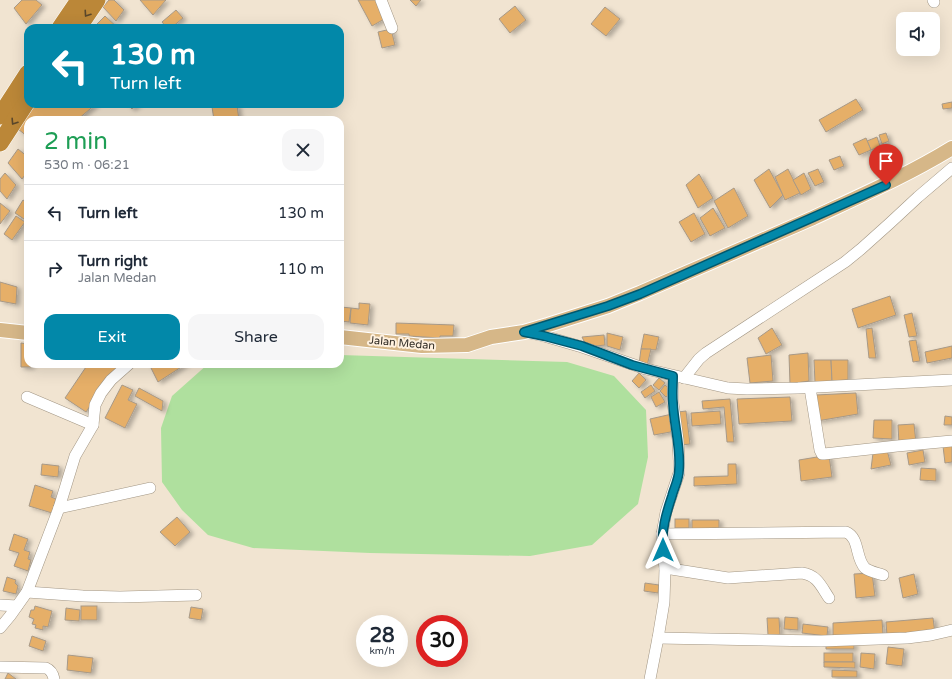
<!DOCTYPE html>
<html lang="en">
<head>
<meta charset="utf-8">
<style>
	:root { --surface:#fff; --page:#f6f6f7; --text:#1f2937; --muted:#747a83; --line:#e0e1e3; --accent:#0288a9 }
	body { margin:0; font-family:"Varela Round",sans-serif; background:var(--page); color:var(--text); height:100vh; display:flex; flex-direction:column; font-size:15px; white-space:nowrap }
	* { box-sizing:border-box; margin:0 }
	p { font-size:13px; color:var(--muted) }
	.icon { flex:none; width:22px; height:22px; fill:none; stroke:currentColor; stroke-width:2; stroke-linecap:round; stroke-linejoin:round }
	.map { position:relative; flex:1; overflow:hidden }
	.panel { position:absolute; left:24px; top:116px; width:320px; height:252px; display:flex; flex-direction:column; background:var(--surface); border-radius:12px; box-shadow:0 4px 16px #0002 }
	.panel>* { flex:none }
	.guide { position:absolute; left:24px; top:24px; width:320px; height:84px; border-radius:12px; box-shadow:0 4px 16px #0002; background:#0288a9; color:#fff; overflow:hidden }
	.buttons { position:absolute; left:896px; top:12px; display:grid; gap:8px }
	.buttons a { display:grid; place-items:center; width:44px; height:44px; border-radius:8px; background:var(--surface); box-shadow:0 4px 16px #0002; font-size:20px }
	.speed { position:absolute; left:356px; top:615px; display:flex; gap:8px; font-size:20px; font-weight:700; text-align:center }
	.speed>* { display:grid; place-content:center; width:52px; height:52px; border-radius:50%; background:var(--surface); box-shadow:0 4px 16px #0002; line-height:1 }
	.speed small { font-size:10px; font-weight:400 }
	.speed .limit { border:6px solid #d22; background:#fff; color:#111 }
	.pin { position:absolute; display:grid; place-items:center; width:34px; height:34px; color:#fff; margin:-41px -17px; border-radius:50% 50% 50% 0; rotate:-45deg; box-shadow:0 0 4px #0007 }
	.pin .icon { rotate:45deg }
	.me { position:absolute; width:44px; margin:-22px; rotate:0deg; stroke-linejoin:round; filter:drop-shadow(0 0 3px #0008) }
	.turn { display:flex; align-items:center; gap:14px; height:84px; padding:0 20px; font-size:18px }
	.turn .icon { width:52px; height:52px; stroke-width:2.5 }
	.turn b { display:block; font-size:28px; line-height:34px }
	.round { display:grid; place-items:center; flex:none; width:42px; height:42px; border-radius:12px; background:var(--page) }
	.overview { display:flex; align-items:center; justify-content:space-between; height:68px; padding:0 20px }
	h1 { font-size:24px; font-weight:600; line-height:30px; color:#1e9e55 }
	.cta { display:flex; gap:8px; margin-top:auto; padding:8px 20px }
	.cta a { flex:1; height:46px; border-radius:12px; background:var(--accent); color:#fff; font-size:16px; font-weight:600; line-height:46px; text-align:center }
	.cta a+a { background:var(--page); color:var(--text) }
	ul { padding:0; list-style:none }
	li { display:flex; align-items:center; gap:12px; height:56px; padding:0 20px; border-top:1px solid var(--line) }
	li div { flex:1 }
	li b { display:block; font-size:15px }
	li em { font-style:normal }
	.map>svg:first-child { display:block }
</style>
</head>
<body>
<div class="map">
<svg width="952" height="679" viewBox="0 0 952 679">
	<defs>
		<filter id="shadow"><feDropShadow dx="3.5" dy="2" stdDeviation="2" flood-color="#0004"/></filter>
	</defs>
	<rect width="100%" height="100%" fill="#f1e4d1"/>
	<path fill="#afe09e" d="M340 355 567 362 614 376 646 410 648 457 638 504 592 545 530 556 370 553 253 548 208 535 182 510 162 482 161 428 172 396 208 364H340Z"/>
	<g fill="#e6af67" stroke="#a79988" filter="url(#shadow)">
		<path d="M22 0H36L42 5 26 24 14 8Z"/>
		<path d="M109 0H114L124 10 116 21 103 7Z"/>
		<path d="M140 0H166L153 15Z"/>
		<path d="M358 0H376L386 18 372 26Z"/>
		<path d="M410 0H421L416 6Z"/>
		<path d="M515 6 526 20 510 33 499 19Z"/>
		<path d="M605 7 620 19 606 36 591 24Z"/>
		<path d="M176 10 183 18 171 28H167L162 22Z"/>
		<path d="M105 16 118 28H93Z"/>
		<path d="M391 29 395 45 382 48 378 32Z"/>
		<path d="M856 99 863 110 826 132 819 120Z"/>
		<path d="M952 102V108L943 109 942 104Z"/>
		<path d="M35 104H96L77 120H28V137L18 129Z"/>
		<path d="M127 104H138L132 109Z"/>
		<path d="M237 105 239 120H214L212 107Z"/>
		<path d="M886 133 889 141 882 144 879 135Z"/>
		<path d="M877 137 880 146 871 150 867 141Z"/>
		<path d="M866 138 871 150 859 155 853 144Z"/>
		<path d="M18 149 28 157V171L22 179 8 163Z"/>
		<path d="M840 156 844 166 834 170 829 160Z"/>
		<path d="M769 169 783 195 770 208 754 180Z"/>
		<path d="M788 169 800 193 785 200 775 177Z"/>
		<path d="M818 169 824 182 815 186 808 173Z"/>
		<path d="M5 173 16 185 7 199 0 191V179Z"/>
		<path d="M804 173 811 189 801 195 793 180Z"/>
		<path d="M699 174 713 198 698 208 686 185Z"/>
		<path d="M734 188 748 216 728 228 714 201Z"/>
		<path d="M23 200 28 203V219L27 221 15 213Z"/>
		<path d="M0 203 10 211 0 224Z"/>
		<path d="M713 208 725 228 710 236 700 218Z"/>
		<path d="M694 213 705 234 691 242 679 222Z"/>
		<path d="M16 216 25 222 12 240 4 234Z"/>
		<path d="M0 282 17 287 16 304 0 301Z"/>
		<path d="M890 296 896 315 858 328 852 309Z"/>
		<path d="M359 303 370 304 368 325 350 323 351 308 359 309Z"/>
		<path d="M341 307 351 308 349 322 340 321Z"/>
		<path d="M912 313 917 336 909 337 904 315Z"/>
		<path d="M396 323 454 325 453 336H440V338L409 336V334H396Z"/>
		<path d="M772 328 782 345 766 354 758 338Z"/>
		<path d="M872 328 876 358H869L866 329Z"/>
		<path d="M607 333 623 337 620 350 607 346Z"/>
		<path d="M644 334 659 337 656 350 641 349Z"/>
		<path d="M604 335 605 345 587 347 582 337Z"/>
		<path d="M916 340 920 361 913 362 909 341Z"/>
		<path d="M21 343 28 344V364H32L31 367H21Z"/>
		<path d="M952 346V358L927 363 925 352Z"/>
		<path d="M641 349H651L647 366 639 364Z"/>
		<path d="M808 353 809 381 790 384 789 355Z"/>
		<path d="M771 355 773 381 750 383 747 358Z"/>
		<path d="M814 360H831L832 381 815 383Z"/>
		<path d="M831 360H848V380L832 381Z"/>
		<path d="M88 364 97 365V364H116L118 365 86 412 65 398Z"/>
		<path d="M149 364H186L158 382Z"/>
		<path d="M639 373 646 380 639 388 632 381Z"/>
		<path d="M659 378 665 383 659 390 653 385Z"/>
		<path d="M122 385 133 390 128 400 137 404 125 428 105 418Z"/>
		<path d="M651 385 655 391 645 398 641 392Z"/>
		<path d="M665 385 672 391 666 397 660 391Z"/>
		<path d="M139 388 163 401 162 411 135 396Z"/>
		<path d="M659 392 665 402 656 407 651 397Z"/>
		<path d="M856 393 858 414 817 421 816 395Z"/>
		<path d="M790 397 792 421 739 424 737 399Z"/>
		<path d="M730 399 734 442H727L724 407 703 409 702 401Z"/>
		<path d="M686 411 690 444 682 445 678 412Z"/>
		<path d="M720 411 721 424 692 426 691 413Z"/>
		<path d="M672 414 676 431 654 435 650 419Z"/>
		<path d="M945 416 952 417V425H944Z"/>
		<path d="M874 420H892V439L873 438Z"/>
		<path d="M914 424 916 443 899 444 898 425Z"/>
		<path d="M952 445V462L945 463 943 446Z"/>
		<path d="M887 450 891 465 871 469 873 453Z"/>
		<path d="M923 450 925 462 909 465 907 453Z"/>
		<path d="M829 455 832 477 801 481 799 460Z"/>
		<path d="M42 464 59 466 58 477 41 475Z"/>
		<path d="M728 464H736L737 484 694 486V477L728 476Z"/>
		<path d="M921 468 936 469V481L920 480Z"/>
		<path d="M35 485 53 491 51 497 56 499 52 513 29 506Z"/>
		<path d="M177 517 190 532 175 546 160 532Z"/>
		<rect x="675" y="519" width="14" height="9"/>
		<path d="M692 520H719V528L692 529Z"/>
		<path d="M14 534 28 539 24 550 30 552 28 559 31 560 28 571 14 566 19 553 9 550Z"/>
		<path d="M872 573 875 596 856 598 854 574Z"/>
		<path d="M914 574 918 594 903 598 899 578Z"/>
		<path d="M7 577 16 580 15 583 18 586 16 594 3 591Z"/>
		<path d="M645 583 659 585 658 593 644 591Z"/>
		<path d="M35 606 52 611 48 627 43 626V630L35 628 36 625 32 624 34 619 29 617 31 610H34Z"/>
		<rect x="81" y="606" width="16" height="14"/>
		<path d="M191 607 203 609 201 620 189 618Z"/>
		<path d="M66 608 80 610 79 621 65 620Z"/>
		<path d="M785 617 798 618V630L784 629Z"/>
		<path d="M767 618H779L780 635H768Z"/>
		<path d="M933 618 935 633 887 636 886 622Z"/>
		<path d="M882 620 883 634 833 637V623Z"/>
		<path d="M803 624 828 627 827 636 802 633Z"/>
		<path d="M32 636 46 641 43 651 29 646Z"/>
		<path d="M826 642 854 643V649H826Z"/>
		<path d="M888 647 904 649 902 666 886 664Z"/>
		<rect x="824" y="653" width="29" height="9"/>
		<path d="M861 653 875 654 874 669 860 667Z"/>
		<path d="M68 655 93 658 91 673 67 670Z"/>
		<path d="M824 662H855V668L824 667Z"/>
		<path d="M832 670 857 671V677H832Z"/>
		<path d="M8 673 16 679H5Z"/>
	</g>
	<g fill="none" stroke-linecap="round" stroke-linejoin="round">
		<defs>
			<g id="minor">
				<path d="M381 0 392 28"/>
				<path d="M933 0 934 2"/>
				<path d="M525 332 544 336 582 347 646 369 728 388 747 389 798 388 952 380"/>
				<path d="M684 378 699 359 706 353 845 262 861 249 890 223 918 197 952 168"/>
				<path d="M810 388 820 450 822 454H824L897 446 952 441"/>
				<path d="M27 397 93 425"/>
				<path d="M59 508 150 488"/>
				<path d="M662 534 846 532C860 538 855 558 865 568 870 572 878 573 883 575"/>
				<path d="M665 568 728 578 802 573C817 575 821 586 829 598"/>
				<path d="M27 592 83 596 120 597 196 595"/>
				<path d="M0 605 17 606"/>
				<path d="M0 628 10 616 27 592 59 508 75 456 93 425 95 405 101 393 111 380 129 364"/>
				<path d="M658 638 821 641 907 638 931 635 952 630"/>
				<path d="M0 667 46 668C51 670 53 674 54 679"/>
				<path d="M650 679 658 638 664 602 665 568 662 545V534L666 512 679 473V461L678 440 673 403V376"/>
			</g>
			<g id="major">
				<path d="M0 330 28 333"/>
				<path d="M340 337 422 346 467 345 491 337 524 332 548 325 608 306 640 293C698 268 756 243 813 218 860 196 908 175 952 148"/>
			</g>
			<g id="highway">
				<path d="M60 28 79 0"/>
				<path d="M78 28 97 0"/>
				<path d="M0 116 28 73"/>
				<path d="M0 143 28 100"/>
			</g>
		</defs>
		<use href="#minor" stroke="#a29684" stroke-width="12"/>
		<use href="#major" stroke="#fff" stroke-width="16"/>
		<use href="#highway" stroke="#fff" stroke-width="18"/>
		<use href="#minor" stroke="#fff" stroke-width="11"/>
		<use href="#major" stroke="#d6b788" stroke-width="14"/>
		<use href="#highway" stroke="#bb8738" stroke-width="17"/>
	</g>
	<defs><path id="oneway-chevron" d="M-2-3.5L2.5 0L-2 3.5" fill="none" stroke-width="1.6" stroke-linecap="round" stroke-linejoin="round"/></defs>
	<g stroke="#5a472b">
		<use href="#oneway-chevron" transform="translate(87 14) rotate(124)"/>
		<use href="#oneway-chevron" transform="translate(14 122) rotate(123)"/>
	</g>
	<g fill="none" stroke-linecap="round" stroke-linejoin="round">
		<defs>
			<path id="route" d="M663 550C661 531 666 514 672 496 674 488 679 479 679 470 681 447 674 426 673 403 672 394 673 385 673 376L632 365 582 346 544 336 524 332 608 306 640 294 886 185"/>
		</defs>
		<use href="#route" stroke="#01586e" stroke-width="10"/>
		<use href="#route" stroke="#0288a9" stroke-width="7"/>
	</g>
	<g text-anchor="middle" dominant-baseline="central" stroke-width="4" stroke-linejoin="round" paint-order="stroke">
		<g font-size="11" fill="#312c25" stroke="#fff1df">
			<text transform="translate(402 343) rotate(5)">Jalan Medan</text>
		</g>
	</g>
</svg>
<div class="buttons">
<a><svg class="icon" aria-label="sound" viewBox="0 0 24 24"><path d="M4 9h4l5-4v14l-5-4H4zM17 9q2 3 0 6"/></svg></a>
</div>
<div class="speed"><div>28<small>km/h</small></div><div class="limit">30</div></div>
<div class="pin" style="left:886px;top:185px;background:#d93025"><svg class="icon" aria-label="arrive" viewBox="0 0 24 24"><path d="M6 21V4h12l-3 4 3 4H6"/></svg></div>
<svg class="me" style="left:663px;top:550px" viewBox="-20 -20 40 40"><path d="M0-17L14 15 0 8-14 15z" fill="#0288a9" stroke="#fff" stroke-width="4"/></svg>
<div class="guide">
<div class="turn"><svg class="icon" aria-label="left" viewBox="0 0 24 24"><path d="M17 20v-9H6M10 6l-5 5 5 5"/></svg><div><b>130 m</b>Turn left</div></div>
</div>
<section class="panel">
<div class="overview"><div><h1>2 min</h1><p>530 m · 06:21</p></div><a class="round"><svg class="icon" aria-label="close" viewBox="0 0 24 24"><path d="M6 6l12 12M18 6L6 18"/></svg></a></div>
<ul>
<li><svg class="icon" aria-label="left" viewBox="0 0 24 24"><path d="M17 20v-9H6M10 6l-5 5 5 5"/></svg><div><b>Turn left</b></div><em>130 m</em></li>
<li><svg class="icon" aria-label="right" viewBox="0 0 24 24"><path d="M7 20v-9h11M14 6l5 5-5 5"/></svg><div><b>Turn right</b><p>Jalan Medan</p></div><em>110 m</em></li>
</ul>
<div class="cta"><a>Exit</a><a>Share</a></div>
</section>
</div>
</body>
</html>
